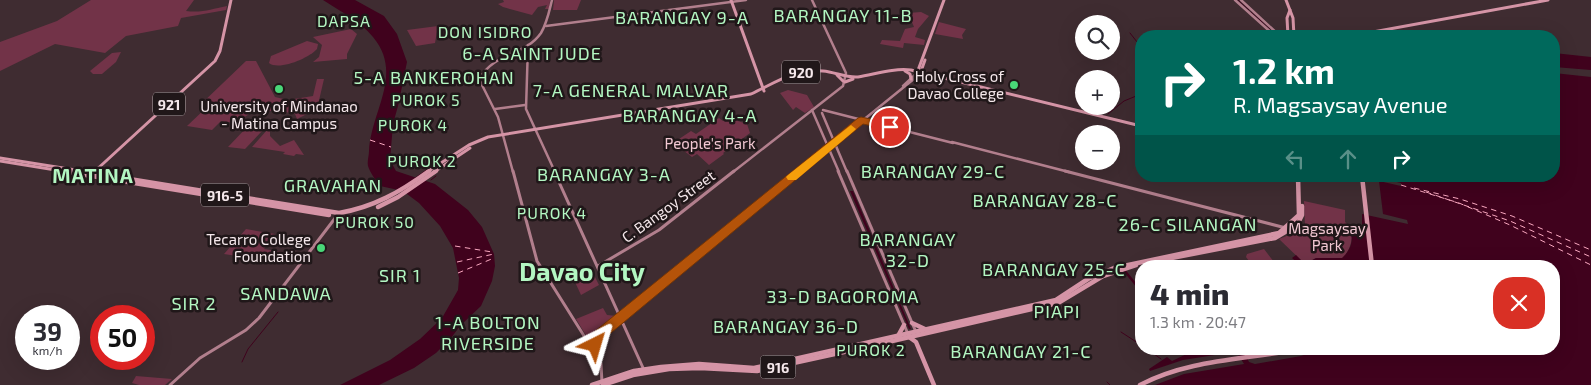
<!DOCTYPE html>
<html lang="en">
<head>
<meta charset="utf-8">
<style>
	:root { --surface:#fff; --page:#f7f7f7; --text:#2b2b33; --muted:#7c7c81 }
	body { margin:0; font-family:"Exo 2",sans-serif; background:var(--page); color:var(--text); height:100vh; display:flex; flex-direction:column; font-size:19px; white-space:nowrap }
	* { box-sizing:border-box; margin:0 }
	p { font-size:16px; color:var(--muted) }
	.icon { flex:none; width:28px; height:28px; fill:none; stroke:currentColor; stroke-width:2; stroke-linecap:round; stroke-linejoin:round }
	.map { position:relative; flex:1; overflow:hidden }
	.side { position:absolute; left:1135px; top:260px; width:425px; height:95px; display:flex; flex-direction:column; background:var(--surface); border-radius:20px; box-shadow:0 5px 20px #0002 }
	.side>* { flex:none }
	.guide { position:absolute; left:1135px; top:30px; width:425px; height:152px; border-radius:20px; box-shadow:0 5px 20px #0002; background:#00695c; color:#fff; overflow:hidden }
	.buttons { position:absolute; left:1075px; top:15px; display:grid; gap:10px }
	.buttons a { display:grid; place-items:center; width:45px; height:45px; border-radius:50%; background:var(--surface); box-shadow:0 5px 20px #0002; font-size:25px }
	.speed { position:absolute; left:15px; top:305px; display:flex; gap:10px; font-size:25px; font-weight:700; text-align:center }
	.speed>* { display:grid; place-content:center; width:65px; height:65px; border-radius:50%; background:var(--surface); box-shadow:0 5px 20px #0002; line-height:1 }
	.speed small { font-size:12px; font-weight:400 }
	.speed .limit { border:8px solid #d22; background:#fff; color:#111 }
	.pin { position:absolute; display:grid; place-items:center; width:42px; height:42px; color:#fff; margin:-21px; border:2px solid #fff; border-radius:50%; box-shadow:0 1px 5px #0007 }
	.me { position:absolute; width:55px; margin:-28px; rotate:40deg; stroke-linejoin:round; filter:drop-shadow(0 0 4px #0008) }
	.turn { display:flex; align-items:center; gap:18px; height:105px; padding:0 15px; font-size:22px }
	.turn .icon { width:65px; height:65px; stroke-width:2.5 }
	.turn b { display:block; font-size:35px; line-height:42px }
	.lanes { display:flex; align-items:center; height:48px; padding:0 15px; background:#0003; justify-content:center; gap:25px; direction:ltr }
	.lanes .off { opacity:.35 }
	.round { display:grid; place-items:center; flex:none; width:52px; height:52px; border-radius:20px; background:var(--page) }
	.headline { display:flex; align-items:center; justify-content:space-between; height:85px; padding:0 15px }
	h1 { font-size:30px; font-weight:800; line-height:38px }
	.map>svg:first-child { display:block }
</style>
</head>
<body>
<div class="map">
<svg width="1591" height="385" viewBox="0 0 1591 385">
	<rect width="100%" height="100%" fill="#3f2c31"/>
	<g fill="#723348">
		<path d="M91 0H194L186 11C203 13 211 9 227 6L226 10 181 18 178 26 126 36 105 53 55 44 0 71V42L57 21Z"/>
		<path d="M503 0H550V1L549 9H545L547 5 538 7 532 15 503 7 498 4 504 2Z"/>
		<path d="M554 0H581L577 10H553Z"/>
		<path d="M921 12 929 16 918 29 915 37 925 40 924 45 904 43 903 48 880 44 882 40 900 41 905 29 914 27 908 13Z"/>
		<path d="M939 22 966 29 962 35 963 39 935 34Z"/>
		<path d="M438 26 435 43 416 46 407 30Z"/>
		<path d="M351 29 357 34 347 54V59L313 62 319 57 322 45 313 37Z"/>
		<path d="M307 41 318 44 317 49C309 58 279 71 269 63L271 56Z"/>
		<path d="M121 52 116 62 102 74H93L90 71 112 53Z"/>
		<path d="M246 61H256L275 97 288 100 313 96 317 79H324L317 109 297 119 295 114C293 112 259 110 256 111 249 113 241 120 234 123L221 121 212 130 187 126 207 107 199 106Z"/>
		<path d="M788 90 807 95 814 107 805 113 796 107 793 110 780 93Z"/>
		<path d="M730 116 739 118 738 121 747 124 750 133 723 153 724 154 709 165 697 154 692 157 675 144 676 141 691 131 696 134 719 118 723 121Z"/>
		<path d="M247 127 263 130 245 149 228 147Z"/>
		<path d="M267 130 270 131V136L280 146 294 140 304 155 296 154 294 156 283 154 285 152 252 147Z"/>
		<path d="M1304 201 1345 210V222C1356 231 1352 248 1343 258H1316L1305 264 1279 239 1307 228 1305 226Z"/>
		<path d="M246 229 275 234 264 249 289 253 281 263 224 254Z"/>
		<path d="M1264 249 1274 262 1271 263V266H1232L1249 261 1246 257 1247 254Z"/>
		<path d="M594 275 599 285 581 295 575 282Z"/>
		<path d="M603 308 607 315 617 316V319L594 337H587L576 319Z"/>
		<path d="M136 376 172 379 165 385H139L132 383Z"/>
	</g>
	<g fill="#40021d">
		<path d="M323 0H355L384 16 397 34 407 62 398 106 393 124 390 160 396 171 435 184 468 210 482 227 494 254 495 266 492 281 481 306 460 326 451 338 436 353 414 368 379 385H340L390 360 420 339 442 318 458 290 459 278 453 248 440 226 419 203 403 191 380 186C376 180 370 173 368 166 367 161 369 156 369 151 371 111 404 74 373 37 359 20 341 12 323 0Z"/>
		<path d="M1554 53 1591 57V70L1554 67Z"/>
		<path d="M1554 73 1591 77V385H1155L1184 374 1244 364 1238 354 1234 352 1183 360 1150 371 1149 369 1167 357 1172 361 1197 349 1206 352 1203 349H1253L1245 353 1249 362 1255 364 1301 356 1321 349H1554V266H1380L1366 262V266L1353 260C1342 266 1332 260 1321 263 1313 265 1309 266 1301 266L1292 258 1296 255 1305 264 1316 258H1342C1351 250 1356 237 1347 225L1359 233 1362 227V214L1408 224 1407 220 1383 214 1379 181 1401 186V183L1379 178V176H1554Z"/>
		<path d="M850 191H853L911 329H909Z"/>
	</g>
	<g fill="none" stroke-linecap="round" stroke-linejoin="round">
		<g stroke="#40021d" stroke-width="1">
			<path d="M1238 0 1249 10"/>
			<path d="M1251 12 1270 29"/>
			<path d="M1271 31 1277 36"/>
			<path d="M1130 33 1141 47"/>
			<path d="M1108 114 1124 101 1141 94"/>
			<path d="M415 178 435 164"/>
			<path d="M431 180 436 176"/>
			<path d="M1121 332 1141 345"/>
			<path d="M1147 349 1161 359"/>
			<path d="M242 362 248 349 278 312"/>
			<path d="M1107 382 1110 385"/>
		</g>
		<path stroke="#40021d" stroke-width="2.5" d="M1124 270 1141 291"/>
		<g stroke="#faa8c0" stroke-width="1" stroke-dasharray="5.5 4.5" stroke-linecap="butt">
			<path d="M370 140 391 147"/>
			<path d="M1401 185 1459 203 1510 225 1591 265"/>
			<path d="M1414 188 1460 199 1512 216 1591 250"/>
			<path d="M1426 192 1510 221 1591 257"/>
			<path d="M455 246 492 252"/>
			<path d="M457 262 494 254"/>
			<path d="M458 273 494 258"/>
		</g>
		<g stroke="#b27f8d" stroke-width="2.5">
			<path d="M1235 0 1275 36"/>
			<path d="M1241 0 1280 36"/>
			<path d="M546 26 746 0"/>
			<path d="M528 45 526 109 555 172"/>
			<path d="M903 86 917 73"/>
			<path d="M495 109 525 105"/>
			<path d="M812 110 839 172"/>
			<path d="M823 110 953 143"/>
			<path d="M822 113 847 172"/>
			<path d="M952 142 1069 172"/>
			<path d="M513 172 498 117 479 79C496 51 525 56 541 33 547 23 549 12 552 0"/>
			<path d="M733 172 843 86 846 73 812 0"/>
			<path d="M799 172 920 74"/>
		</g>
		<g stroke="#b27f8d" stroke-width="3">
			<path d="M513 171 537 261 586 339"/>
			<path d="M554 171 644 370"/>
			<path d="M838 171 908 334"/>
			<path d="M847 171 916 332"/>
			<path d="M1065 171 1286 228"/>
			<path d="M598 266 659 230 734 171"/>
			<path d="M586 339 582 343V347L586 350 592 348"/>
			<path d="M593 340 801 171"/>
			<path d="M592 348 601 364 602 383"/>
			<path d="M592 348 595 344 593 340"/>
			<path d="M170 385 200 358 246 330 259 318 339 213"/>
		</g>
		<g stroke="#d594a6" stroke-width="3">
			<path d="M731 0 764 91"/>
			<path d="M1286 0 1293 18 1294 36"/>
			<path d="M1288 36 1287 18 1290 10"/>
			<path d="M1351 36 1548 0"/>
			<path d="M905 71 910 74 911 79"/>
			<path d="M917 73 944 0"/>
			<path d="M920 74 925 60"/>
			<path d="M837 75 843 81"/>
			<path d="M845 82 853 79"/>
			<path d="M0 158 88 172"/>
			<path d="M0 161 68 172"/>
			<path d="M94 172 215 61 220 51 231 0"/>
			<path d="M427 172 469 145 488 137 751 94C777 82 793 69 823 71 835 72 846 78 858 77 876 74 893 68 911 70L1141 126"/>
			<path d="M434 172 470 148"/>
		</g>
		<g stroke="#d594a6" stroke-width="4.5">
			<path d="M61 171 329 215"/>
			<path d="M80 171 339 213C374 207 400 192 429 171"/>
			<path d="M91 175 95 171"/>
			<path d="M1362 176 1372 266"/>
			<path d="M378 207 398 197 436 171"/>
			<path d="M1146 263 1275 238 1297 225 1302 215V206"/>
			<path d="M912 323 927 330"/>
			<path d="M898 336 904 325"/>
			<path d="M909 337 916 342 934 385"/>
			<path d="M592 385 634 371 661 367 699 364 754 368 1056 300 1088 279 1114 268 1279 233 1299 215 1298 176"/>
			<path d="M603 385 633 375 669 369 700 368 757 371 853 350 1058 303 1103 276 1136 265"/>
			<path d="M1140 385C1190 359 1245 360 1299 349"/>
		</g>
	</g>
	<path fill="#b45309" stroke="#753606" d="M861 117 894 124 895 127 890 130 863 124 600 342 599 349 595 350 590 349 587 340 589 336 858 118Z"/>
	<path fill="#f59e0b" d="M851 125 856 129 854 131 796 180H788L786 177 788 175Z"/>
	<g fill="#49d778" stroke="#201719" stroke-width="2">
		<circle cx="1014" cy="85" r="5"/>
		<circle cx="279" cy="89" r="5"/>
		<circle cx="321" cy="248" r="5"/>
	</g>
	<g text-anchor="middle" dominant-baseline="central" stroke-width="5" stroke-linejoin="round" paint-order="stroke">
		<g fill="#201719" stroke="#b5a9ac" stroke-width="1">
			<rect x="782" y="60.5" width="38" height="23" rx="4"/>
			<rect x="153" y="92.5" width="32" height="23" rx="4"/>
			<rect x="201" y="183.5" width="48" height="23" rx="4"/>
			<rect x="760.5" y="355.5" width="35" height="23" rx="4"/>
		</g>
		<g font-size="14" font-weight="bold" fill="#f5e8eb">
			<text x="801" y="72">920</text>
			<text x="169" y="104">921</text>
			<text x="225" y="195">916-5</text>
			<text x="778" y="367">916</text>
		</g>
		<g font-size="15" fill="#f5e8eb" stroke="#201719" text-anchor="end">
			<text x="1004" y="76">Holy Cross of<tspan x="1004" dy="17">Davao College</tspan></text>
			<text x="279" y="106" text-anchor="middle">University of Mindanao<tspan x="279" dy="17">- Matina Campus</tspan></text>
			<text x="311" y="239">Tecarro College<tspan x="311" dy="17">Foundation</tspan></text>
		</g>
		<g font-size="15" fill="#f2c8d3" stroke="#201719">
			<text x="710" y="143">People's Park</text>
			<text x="1327" y="228">Magsaysay<tspan x="1327" dy="17">Park</tspan></text>
		</g>
		<g font-size="15" fill="#f5e8eb" stroke="#201719">
			<text transform="translate(668 206) rotate(-36)">C. Bangoy Street</text>
		</g>
		<g font-size="16" letter-spacing="1" fill="#b3f7c2" stroke="#201719">
			<text x="344" y="20">DAPSA</text>
			<text x="485" y="31">DON ISIDRO</text>
			<text x="426" y="99">PUROK 5</text>
			<text x="413" y="124">PUROK 4</text>
			<text x="422" y="160">PUROK 2</text>
			<text x="552" y="212">PUROK 4</text>
			<text x="375" y="221">PUROK 50</text>
			<text x="871" y="349">PUROK 2</text>
		</g>
		<g font-size="18" letter-spacing="1" fill="#b3f7c2" stroke="#201719">
			<text x="843" y="15">BARANGAY 11-B</text>
			<text x="682" y="17">BARANGAY 9-A</text>
			<text x="532" y="53">6-A SAINT JUDE</text>
			<text x="434" y="77">5-A BANKEROHAN</text>
			<text x="631" y="90">7-A GENERAL MALVAR</text>
			<text x="690" y="115">BARANGAY 4-A</text>
			<text x="933" y="171">BARANGAY 29-C</text>
			<text x="604" y="174">BARANGAY 3-A</text>
			<text x="333" y="185">GRAVAHAN</text>
			<text x="1045" y="200">BARANGAY 28-C</text>
			<text x="1188" y="224">26-C SILANGAN</text>
			<text x="908" y="239">BARANGAY<tspan x="908" dy="21">32-D</tspan></text>
			<text x="1054" y="269">BARANGAY 25-C</text>
			<text x="400" y="275">SIR 1</text>
			<text x="286" y="293">SANDAWA</text>
			<text x="843" y="296">33-D BAGOROMA</text>
			<text x="194" y="303">SIR 2</text>
			<text x="1057" y="311">PIAPI</text>
			<text x="488" y="322">1-A BOLTON<tspan x="488" dy="21">RIVERSIDE</tspan></text>
			<text x="786" y="326">BARANGAY 36-D</text>
			<text x="1021" y="351">BARANGAY 21-C</text>
		</g>
		<g font-size="20" font-weight="bold" letter-spacing="1" fill="#b3f7c2" stroke="#201719">
			<text x="93" y="175">MATINA</text>
		</g>
		<g font-size="25" font-weight="bold" fill="#b3f7c2" stroke="#201719">
			<text x="582" y="271">Davao City</text>
		</g>
	</g>
</svg>
<div class="buttons">
<a><svg class="icon" aria-label="search" viewBox="0 0 24 24"><circle cx="10" cy="10" r="6"/><path d="M15 15l6 6"/></svg></a>
<a>+</a>
<a>−</a>
</div>
<div class="speed"><div>39<small>km/h</small></div><div class="limit">50</div></div>
<div class="pin" style="left:890px;top:127px;background:#d93025"><svg class="icon" aria-label="arrive" viewBox="0 0 24 24"><path d="M6 21V4h12l-3 4 3 4H6"/></svg></div>
<svg class="me" style="left:595px;top:345px" viewBox="-20 -20 40 40"><path d="M0-17L14 15 0 8-14 15z" fill="#b45309" stroke="#fff" stroke-width="4"/></svg>
<div class="guide">
<div class="turn"><svg class="icon" aria-label="right" viewBox="0 0 24 24"><path d="M7 20v-9h11M14 6l5 5-5 5"/></svg><div><b>1.2 km</b>R. Magsaysay Avenue</div></div>
<div class="lanes"><svg class="icon off" aria-label="left" viewBox="0 0 24 24"><path d="M17 20v-9H6M10 6l-5 5 5 5"/></svg><svg class="icon off" aria-label="ahead" viewBox="0 0 24 24"><path d="M12 20V5M6 11l6-6 6 6"/></svg><svg class="icon" aria-label="right" viewBox="0 0 24 24"><path d="M7 20v-9h11M14 6l5 5-5 5"/></svg></div>
</div>
<section class="side">
<div class="headline"><div><h1>4 min</h1><p>1.3 km · 20:47</p></div><a class="round" style="background:#d93025;color:#fff"><svg class="icon" aria-label="close" viewBox="0 0 24 24"><path d="M6 6l12 12M18 6L6 18"/></svg></a></div>
</section>
</div>
</body>
</html>
